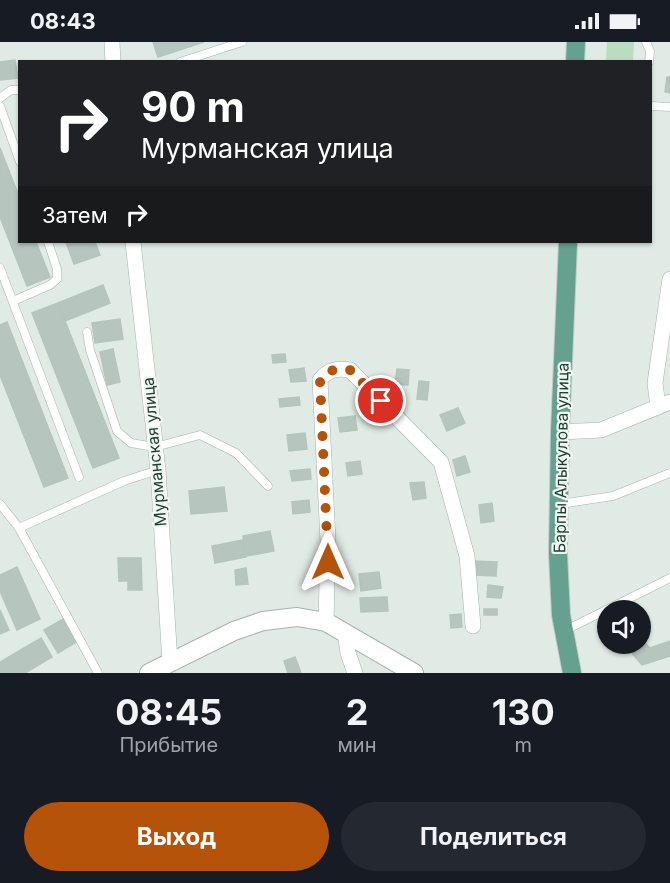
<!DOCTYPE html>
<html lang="ru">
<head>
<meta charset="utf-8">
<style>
	:root { --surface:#171b24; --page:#242831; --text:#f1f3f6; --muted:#9ea1a6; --accent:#b45309 }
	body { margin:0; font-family:Inter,sans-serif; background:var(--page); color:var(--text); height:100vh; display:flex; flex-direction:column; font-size:22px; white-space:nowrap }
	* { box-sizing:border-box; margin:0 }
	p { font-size:20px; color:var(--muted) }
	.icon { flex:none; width:33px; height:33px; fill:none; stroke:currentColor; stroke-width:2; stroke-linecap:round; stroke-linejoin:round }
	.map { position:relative; height:631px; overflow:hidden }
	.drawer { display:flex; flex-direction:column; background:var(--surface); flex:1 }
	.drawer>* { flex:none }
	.top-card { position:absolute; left:18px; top:18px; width:634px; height:183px; border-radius:0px; box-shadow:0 2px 4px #0004; background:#202124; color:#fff; overflow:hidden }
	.controls { position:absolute; left:597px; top:558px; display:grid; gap:12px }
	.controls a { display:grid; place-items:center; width:54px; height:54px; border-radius:50%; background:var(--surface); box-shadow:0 2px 4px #0004; font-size:30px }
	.pin { position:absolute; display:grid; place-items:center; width:51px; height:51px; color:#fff; margin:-26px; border:3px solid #fff; border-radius:50%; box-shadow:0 2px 6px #0007 }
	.me { position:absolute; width:66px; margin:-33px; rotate:0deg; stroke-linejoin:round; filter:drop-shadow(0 0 4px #0008) }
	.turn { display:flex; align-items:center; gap:21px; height:126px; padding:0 24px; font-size:27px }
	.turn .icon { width:78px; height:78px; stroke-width:2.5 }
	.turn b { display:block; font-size:42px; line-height:51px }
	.then { display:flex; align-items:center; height:57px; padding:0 24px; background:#0003; gap:12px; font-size:22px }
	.eta { display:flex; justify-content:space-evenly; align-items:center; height:102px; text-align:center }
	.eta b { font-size:36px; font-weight:700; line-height:42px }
	.button { display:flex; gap:12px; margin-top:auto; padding:12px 24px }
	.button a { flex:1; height:69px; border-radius:36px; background:var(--accent); color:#fff; font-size:24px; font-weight:700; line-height:69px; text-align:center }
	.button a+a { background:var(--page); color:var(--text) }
	.status { display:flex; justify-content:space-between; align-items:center; height:42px; padding:0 30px; background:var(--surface); direction:ltr }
	.status svg { height:16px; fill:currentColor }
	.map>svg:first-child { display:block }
</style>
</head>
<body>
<div class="status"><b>08:43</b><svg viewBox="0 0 49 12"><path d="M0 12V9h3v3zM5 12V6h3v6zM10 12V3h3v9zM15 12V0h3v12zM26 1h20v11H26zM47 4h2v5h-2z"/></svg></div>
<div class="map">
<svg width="670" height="631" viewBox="0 0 670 631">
	<rect width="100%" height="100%" fill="#e1ebe6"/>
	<path fill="#baddc2" d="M607 0H634L633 19H606Z"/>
	<g fill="#b6c6bf" stroke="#b3c5bd" stroke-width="1.5">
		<path d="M153 0H204L158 15Z"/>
		<path d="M15 18 18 36 0 38V20Z"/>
		<path d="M667 35H670V51L665 50Z"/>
		<path d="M0 106 20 157V200H36L50 235 27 244 0 175Z"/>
		<path d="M66 200H95L100 213 74 222Z"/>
		<path d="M103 243 110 261 65 279 58 261Z"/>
		<path d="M58 261 119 416 93 426 32 271Z"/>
		<path d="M120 277 123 297 95 301 92 281Z"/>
		<path d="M7 280 68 436 44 445 0 333V283Z"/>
		<path d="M113 307 120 340 107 343 100 310Z"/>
		<path d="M285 312 286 320 273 321 272 313Z"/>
		<path d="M304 326 306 339 291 340 289 328Z"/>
		<path d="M397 327 409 328 408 343 395 342Z"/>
		<path d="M419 339 429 340 427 358 417 357Z"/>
		<path d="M299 355 300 363 280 365 279 357Z"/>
		<path d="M458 366 465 381 447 389 440 373Z"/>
		<path d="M355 374 357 388 340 390 338 376Z"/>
		<path d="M305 391 307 407 289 409 287 393Z"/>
		<path d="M465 414 470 430 457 434 453 418Z"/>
		<path d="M360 419 362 432 348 434 346 421Z"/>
		<path d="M310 427 311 437 292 439 290 429Z"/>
		<path d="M424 440 426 456 413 458 410 441Z"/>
		<path d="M224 445 227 469 191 472 189 449Z"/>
		<path d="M309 458 310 470 293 472 292 460Z"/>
		<path d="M492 461 494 479 481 481 479 463Z"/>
		<path d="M270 489 274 509 247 514 243 494Z"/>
		<path d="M243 498 246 515 215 521 212 504Z"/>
		<path d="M118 516H141L142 548H128V539H119Z"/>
		<path d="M474 519 497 520 496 534 473 533Z"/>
		<path d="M17 525 40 577 17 588 0 549V533Z"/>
		<path d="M246 526 248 542 236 543 235 528Z"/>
		<path d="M379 530 381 546 361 549 359 532Z"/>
		<path d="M488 543 503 545 501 556 487 555Z"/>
		<path d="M387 555 388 569 361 570 360 556Z"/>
		<rect x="484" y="567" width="13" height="6"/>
		<path d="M0 568 9 588 0 592Z"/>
		<path d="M461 572 462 585 451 586 450 573Z"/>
		<path d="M65 576 78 599 58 611 44 588Z"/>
		<path d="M41 596 52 615 25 631H0V620Z"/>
		<path d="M640 596 650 606 670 599V614L642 623 624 602H640Z"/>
		<path d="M295 615 301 631H288L284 619Z"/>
	</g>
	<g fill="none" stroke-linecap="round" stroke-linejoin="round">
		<defs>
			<g id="service">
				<path d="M646 0 650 9 649 20"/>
				<path d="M180 20 242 0"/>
				<path d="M0 56 11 48H20"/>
				<path d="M0 64 20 120"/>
				<path d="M651 64 670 65"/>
				<path d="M0 226 79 435"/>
				<path d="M13 259 50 243 57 237V227L48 200"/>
				<path d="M87 290 90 308 117 389 131 401 155 405 200 393 236 411 268 444"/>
				<path d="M0 462 19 486 98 631"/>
				<path d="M560 462 613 454 670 431"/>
				<path d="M19 486 124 439 158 428"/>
				<path d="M564 589 670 536"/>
			</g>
			<g id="minor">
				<path d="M112 0 113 20"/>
				<path d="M133 200 158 428 170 621"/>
				<path d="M658 365 655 341 670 237"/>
				<path d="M560 390 601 388 670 360"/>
				<path d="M326 580 328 499 320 338C328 327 338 326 350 328L441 420 467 514 473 584"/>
				<path d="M345 590 348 611 355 631"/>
			</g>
			<path id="tertiary" d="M149 631 234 589 263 579 297 575 326 580 414 631"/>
			<g id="primary">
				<path d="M575 20 576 0"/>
				<path d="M568 200 560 390 558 512 561 573 572 631"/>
			</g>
		</defs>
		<use href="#service" stroke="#a4b3ad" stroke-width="9"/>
		<use href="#minor" stroke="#a4b3ad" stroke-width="16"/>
		<use href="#tertiary" stroke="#a4b3ad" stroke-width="20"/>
		<use href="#primary" stroke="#c1c8c6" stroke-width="20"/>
		<use href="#service" stroke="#fff" stroke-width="8"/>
		<use href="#minor" stroke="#fff" stroke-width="15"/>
		<use href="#tertiary" stroke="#fff" stroke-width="18"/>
		<use href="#primary" stroke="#66a190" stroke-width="18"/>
	</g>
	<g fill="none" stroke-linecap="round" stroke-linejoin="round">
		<path stroke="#b45309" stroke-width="10" stroke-dasharray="0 18" d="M328 520 320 338C328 327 338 326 350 328L381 359"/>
	</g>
	<g text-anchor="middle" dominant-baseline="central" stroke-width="4.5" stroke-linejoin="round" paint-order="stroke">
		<g font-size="16" fill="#213c34" stroke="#f1f8f4">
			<text transform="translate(154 410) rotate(-95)">Мурманская улица</text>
			<text transform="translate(561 416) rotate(-89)">Барпы Алыкулова улица</text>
		</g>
	</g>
</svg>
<div class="controls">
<a><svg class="icon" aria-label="sound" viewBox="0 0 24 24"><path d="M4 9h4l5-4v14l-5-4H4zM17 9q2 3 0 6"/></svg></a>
</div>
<div class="pin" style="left:381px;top:359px;background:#d93025"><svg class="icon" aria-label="arrive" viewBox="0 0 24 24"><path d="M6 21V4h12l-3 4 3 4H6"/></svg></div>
<svg class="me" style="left:328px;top:520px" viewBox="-20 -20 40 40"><path d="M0-17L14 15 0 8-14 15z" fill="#b45309" stroke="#fff" stroke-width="4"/></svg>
<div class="top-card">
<div class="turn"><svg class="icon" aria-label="right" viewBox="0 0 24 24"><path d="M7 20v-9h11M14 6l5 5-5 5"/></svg><div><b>90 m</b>Мурманская улица</div></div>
<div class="then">Затем<svg class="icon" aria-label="right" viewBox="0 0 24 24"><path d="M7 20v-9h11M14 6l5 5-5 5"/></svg></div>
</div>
</div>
<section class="drawer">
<div class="eta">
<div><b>08:45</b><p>Прибытие</p></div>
<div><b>2</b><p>мин</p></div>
<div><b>130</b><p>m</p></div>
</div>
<div class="button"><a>Выход</a><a>Поделиться</a></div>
</section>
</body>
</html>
